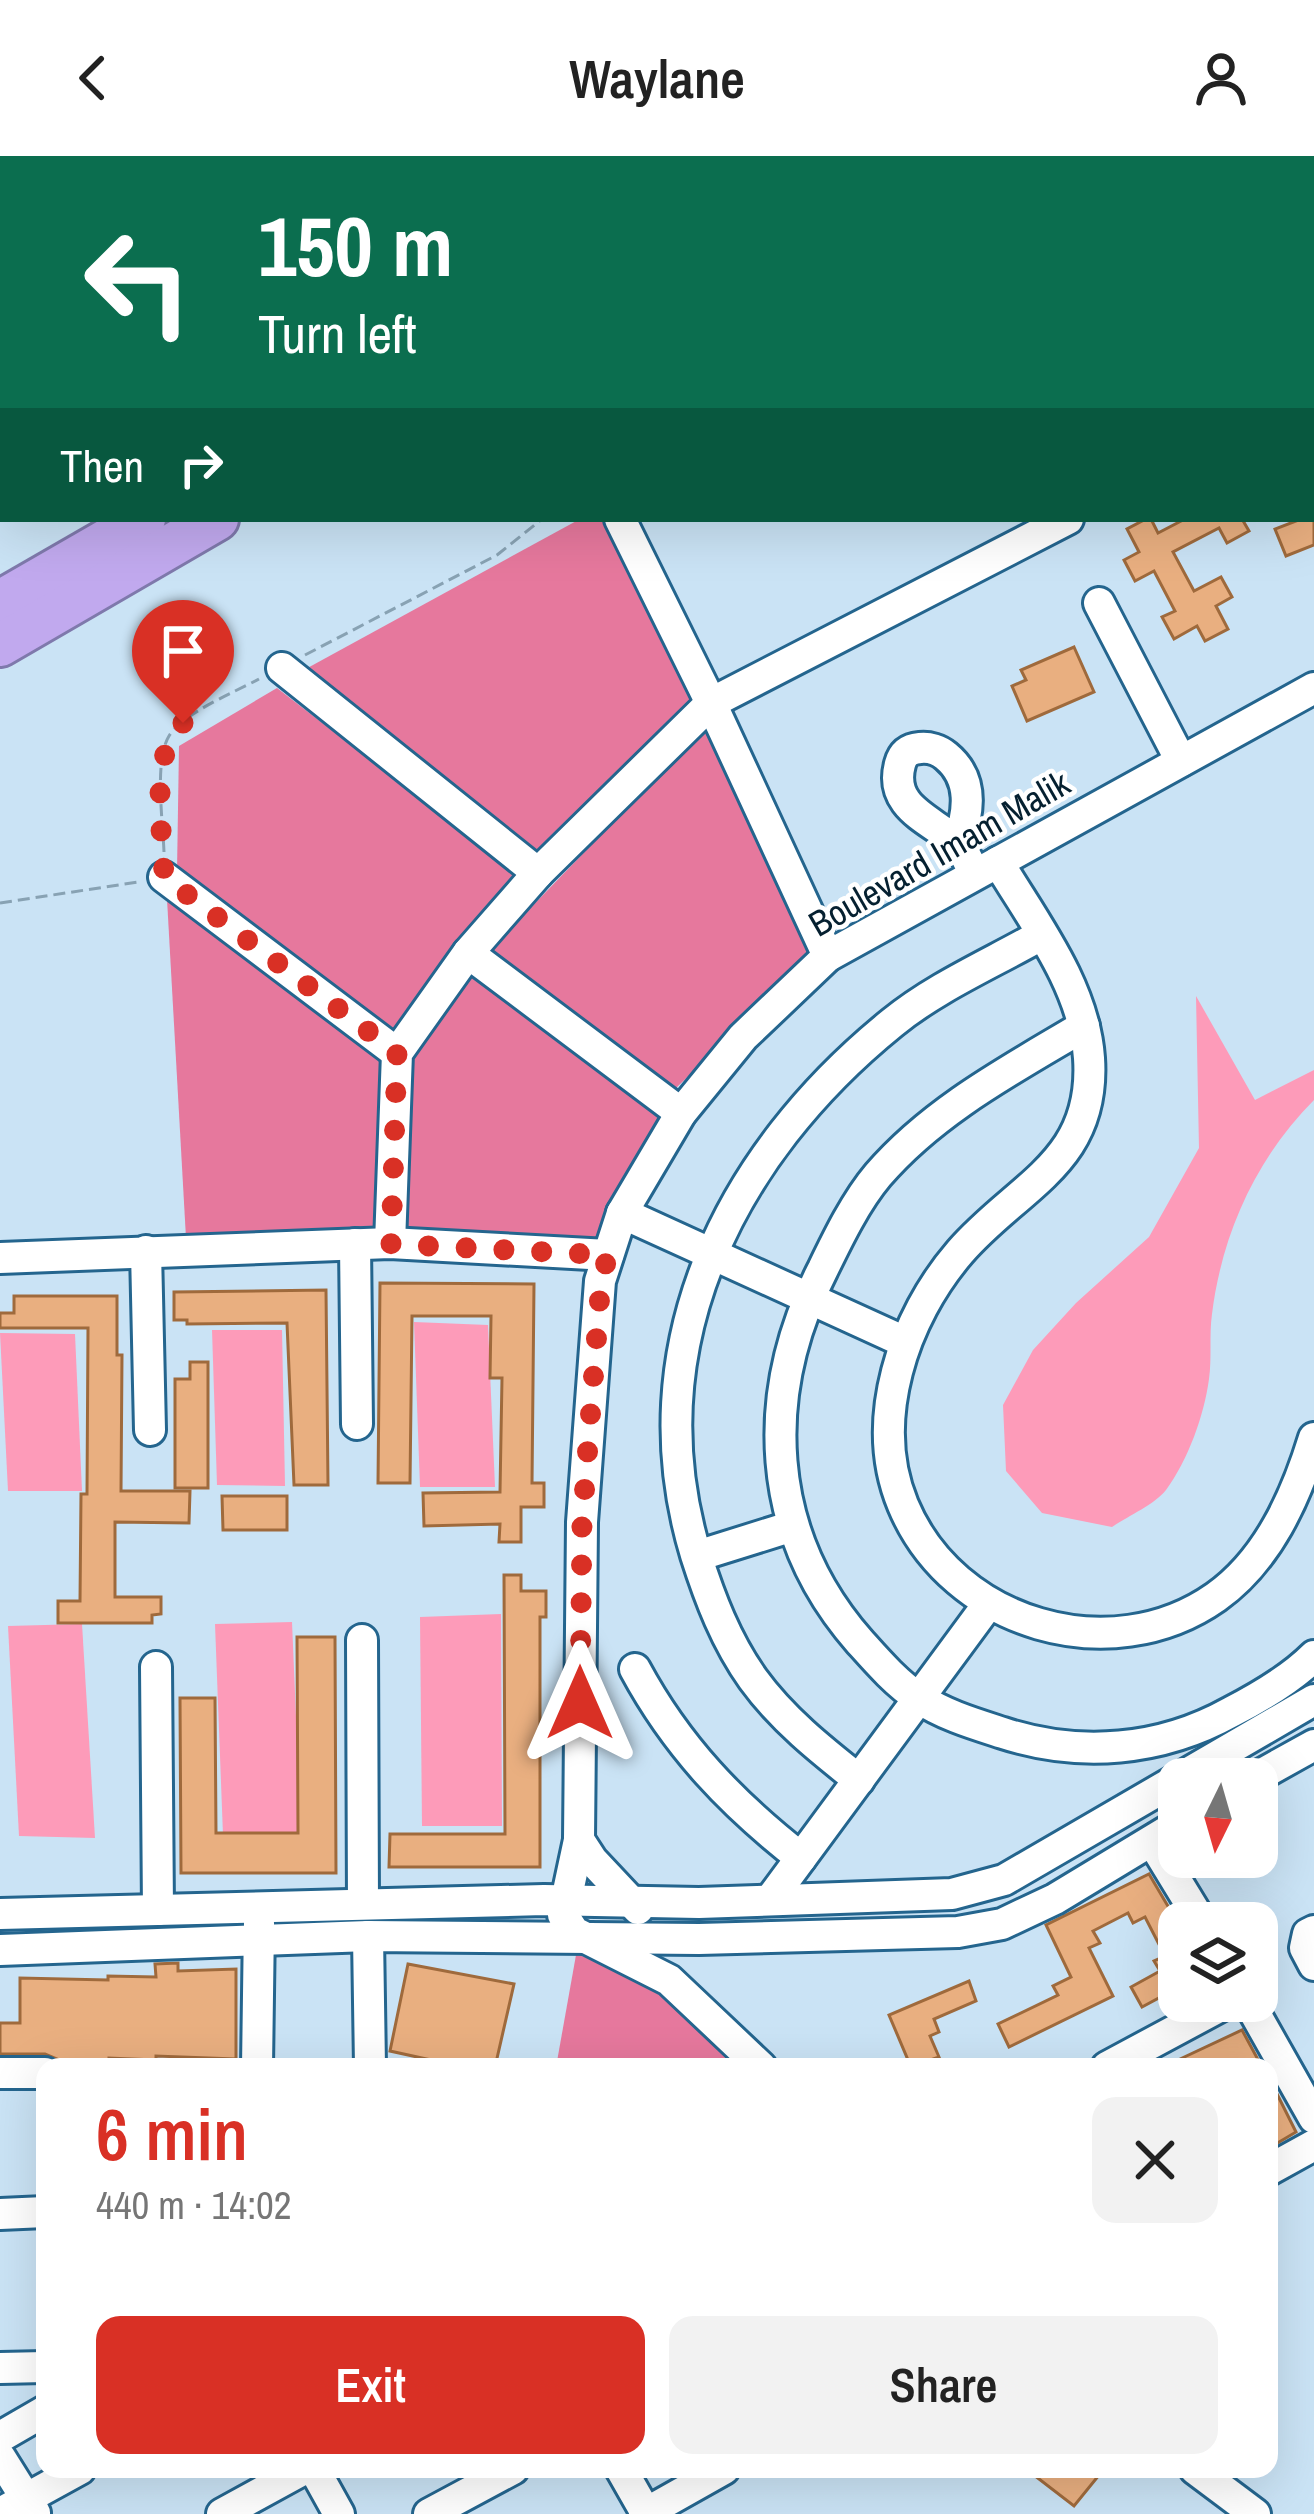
<!DOCTYPE html>
<html lang="en">
<head>
<meta charset="utf-8">
<style>
	:root { --surface:#fff; --page:#f2f2f2; --text:#222; --muted:#767676; --accent:#d93025 }
	body { margin:0; font-family:"Archivo Narrow",sans-serif; background:var(--page); color:var(--text); height:100vh; display:flex; flex-direction:column; font-size:45px; white-space:nowrap }
	* { box-sizing:border-box; margin:0 }
	p { font-size:39px; color:var(--muted) }
	.icon { flex:none; width:66px; height:66px; fill:none; stroke:currentColor; stroke-width:2; stroke-linecap:round; stroke-linejoin:round }
	.map { position:relative; flex:1; overflow:hidden }
	.details { position:absolute; left:36px; top:1902px; width:1242px; height:420px; display:flex; flex-direction:column; background:var(--surface); border-radius:24px; box-shadow:0 12px 48px #0002 }
	.details>* { flex:none }
	.hud { position:absolute; left:0px; top:0px; width:1314px; height:366px; box-shadow:0 12px 48px #0002; background:#0b6e4f; color:#fff; overflow:hidden }
	.needle { width:78px; rotate:185deg }
	.fabs { position:absolute; left:1158px; top:1602px; display:grid; gap:24px }
	.fabs a { display:grid; place-items:center; width:120px; height:120px; border-radius:24px; background:var(--surface); box-shadow:0 12px 48px #0002; font-size:60px }
	.pin { position:absolute; display:grid; place-items:center; width:102px; height:102px; color:#fff; margin:-123px -51px; border-radius:50% 50% 50% 0; rotate:-45deg; box-shadow:0 0 12px #0007 }
	.pin .icon { rotate:45deg }
	.me { position:absolute; width:132px; margin:-66px; rotate:0deg; stroke-linejoin:round; filter:drop-shadow(0 0 9px #0008) }
	.turn { display:flex; align-items:center; gap:42px; height:252px; padding:0 60px; font-size:54px }
	.turn .icon { width:156px; height:156px; stroke-width:2.5 }
	.turn b { display:block; font-size:84px; line-height:102px }
	.then { display:flex; align-items:center; height:114px; padding:0 60px; background:#0003; gap:24px; font-size:45px }
	.round { display:grid; place-items:center; flex:none; width:126px; height:126px; border-radius:24px; background:var(--page) }
	.overview { display:flex; align-items:center; justify-content:space-between; height:204px; padding:0 60px }
	h1 { font-size:72px; font-weight:600; line-height:90px; color:var(--accent) }
	.action { display:flex; gap:24px; margin-top:auto; padding:24px 60px }
	.action a { flex:1; height:138px; border-radius:24px; background:var(--accent); color:#fff; font-size:48px; font-weight:600; line-height:138px; text-align:center }
	.action a+a { background:var(--page); color:var(--text) }
	header { display:flex; justify-content:space-between; align-items:center; height:156px; padding:0 60px; background:var(--surface); font-size:54px; font-weight:600 }
	.map>svg:first-child { display:block }
</style>
</head>
<body>
<header><svg class="icon" aria-label="back" viewBox="0 0 24 24"><path d="M15 5l-7 7 7 7"/></svg>Waylane<svg class="icon" aria-label="person" viewBox="0 0 24 24"><circle cx="12" cy="8" r="4"/><path d="M4 21q1-7 8-7t8 7"/></svg></header>
<div class="map">
<svg width="1314" height="2358" viewBox="0 0 1314 2358">
	<rect width="100%" height="100%" fill="#cae3f5"/>
	<path fill="#b2dcfb" d="M0 0H389L390 3H3L0 345Z"/>
	<g fill="#fd9bb9">
		<path d="M1196 840 1255 944 1314 914V944C1257 1001 1222 1077 1212 1158 1209 1179 1212 1201 1209 1223 1204 1260 1188 1304 1166 1334 1154 1349 1128 1360 1112 1371L1042 1357 1006 1315 1003 1249 1033 1194 1076 1147 1149 1081 1199 992Z"/>
		<path d="M414 1166 488 1169 495 1331H420Z"/>
		<path d="M212 1174H282L285 1330 217 1329Z"/>
		<path d="M0 1177 75 1178 82 1335H8Z"/>
		<path d="M501 1458 502 1670H422L420 1461Z"/>
		<path d="M292 1466 301 1679H223L215 1468Z"/>
		<path d="M82 1468 95 1682 19 1680 8 1470Z"/>
	</g>
	<g fill="#e6789d">
		<path d="M580 363H603L697 548 539 702 302 515Z"/>
		<path d="M277 532 522 721 395 880 177 716 179 590Z"/>
		<path d="M707 569 814 798 673 935 490 794Z"/>
		<path d="M167 743 382 903 377 1077 186 1082Z"/>
		<path d="M471 816 663 957 610 1092 391 1077 409 904Z"/>
		<path d="M576 1799 651 1813 745 1911H556Z"/>
	</g>
	<g fill="#e9af80" stroke="#9f6a3c" stroke-width="3">
		<path d="M1146 363H1151L1158 377 1185 363H1242L1249 375 1227 387 1219 372 1173 396 1194 435 1221 421 1232 441 1216 450 1228 473 1205 485 1197 470 1174 483 1162 461 1175 455 1154 415 1135 425 1124 404 1139 396 1127 373Z"/>
		<path d="M1301 363H1314V389L1286 400 1275 373Z"/>
		<path d="M1074 491 1094 536 1027 565 1012 530 1026 524 1021 514Z"/>
		<path d="M380 1127 534 1128 532 1327H544V1351H521V1386H499L500 1368 424 1370 423 1337 500 1336 502 1222H490L491 1160H412L410 1327H378Z"/>
		<path d="M326 1134 328 1329H294L287 1167 187 1168V1164H174V1136Z"/>
		<path d="M14 1140H117V1199H122L121 1335H190L189 1367 115 1366V1441H161V1458L152 1459V1467H58V1445H80L81 1338H87L88 1172H0V1157H14Z"/>
		<path d="M190 1206H208V1332H175V1223H190Z"/>
		<path d="M222 1340H287V1374H223Z"/>
		<path d="M504 1419H521V1435H546V1461H540V1711H389L390 1678H505Z"/>
		<path d="M297 1481H335L336 1717H181L180 1542H215L216 1677H298Z"/>
		<path d="M1149 1718 1179 1769V1831L1142 1851 1131 1831 1160 1815 1154 1805 1165 1800 1145 1761 1133 1767 1128 1757 1093 1775 1100 1787 1089 1792 1113 1840 1009 1891 998 1868 1058 1839 1053 1830 1071 1821 1046 1769Z"/>
		<path d="M178 1807V1815L236 1813V1903L156 1900V1904L109 1902V1906L59 1904 45 1898H0V1867H20V1822L108 1824V1820L156 1821 155 1808Z"/>
		<path d="M408 1808 514 1828 495 1911H463L390 1895Z"/>
		<path d="M969 1825 976 1845 934 1863 939 1876 930 1880 939 1901 911 1911 889 1859Z"/>
		<path d="M1242 1874 1262 1911H1163Z"/>
		<path d="M1269 1922 1296 1976 1269 1992Z"/>
		<path d="M1026 2313H1104L1074 2350Z"/>
	</g>
	<g fill="none" stroke-linecap="round" stroke-linejoin="round">
		<defs>
			<g id="minor">
				<path d="M372 0 373 3"/>
				<path d="M451 0 453 3"/>
				<path d="M713 3 718 0"/>
				<path d="M1311 24 1314 23"/>
				<path d="M0 212 3 221"/>
				<path d="M1311 236 1314 234"/>
				<path d="M0 323 3 321"/>
				<path d="M620 363 711 547 828 800"/>
				<path d="M1099 447 1181 605"/>
				<path d="M282 512 538 717"/>
				<path d="M958 686C969 657 974 623 946 600 939 594 929 591 920 592 909 593 903 597 900 608 888 652 933 664 956 686 964 693 969 708 975 718"/>
				<path d="M998 706C1034 766 1084 830 1089 902 1096 1007 1018 1029 960 1096 903 1162 868 1265 903 1349 953 1469 1111 1515 1216 1441 1268 1404 1296 1341 1314 1282"/>
				<path d="M164 721 397 897"/>
				<path d="M468 797 681 957"/>
				<path d="M1084 870C1012 913 934 954 878 1019 856 1045 838 1082 823 1113 759 1238 764 1377 860 1486 877 1505 897 1528 919 1542 944 1559 975 1568 1003 1577 1080 1602 1161 1595 1231 1556 1260 1541 1291 1523 1314 1500"/>
				<path d="M622 1057 905 1186"/>
				<path d="M390 1087 397 897 468 797 538 717 711 547 1068 363"/>
				<path d="M355 1088 357 1268"/>
				<path d="M146 1095 150 1274"/>
				<path d="M0 1102 390 1087 608 1099"/>
				<path d="M697 1400 793 1370"/>
				<path d="M362 1484 363 1748"/>
				<path d="M156 1511 158 1754"/>
				<path d="M635 1513C677 1591 732 1648 801 1702"/>
				<path d="M1253 1623 1314 1589"/>
				<path d="M859 1624C821 1594 782 1563 753 1523 726 1485 710 1443 696 1399 633 1191 729 999 892 867 936 831 992 807 1041 779"/>
				<path d="M579 1684 592 1704 638 1753"/>
				<path d="M1152 1685 1202 1767"/>
				<path d="M770 1744 989 1447"/>
				<path d="M0 1758 544 1744 699 1747 952 1738 1004 1724 1314 1544"/>
				<path d="M1314 1775 1308 1778 1305 1792 1314 1809"/>
				<path d="M368 1780 370 1911"/>
				<path d="M0 1794 368 1780 699 1783 958 1776 1002 1768 1055 1743 1179 1668"/>
				<path d="M1248 1845 1314 1962"/>
				<path d="M257 1911 259 1767"/>
				<path d="M761 1911 669 1824 574 1776 563 1759 579 1684 582 1366 600 1125 622 1057 681 957 743 881 828 800 1314 532"/>
				<path d="M1107 1911 1230 1845"/>
				<path d="M0 1917H45"/>
				<path d="M1269 2014 1314 1989"/>
				<path d="M0 2058 45 2056"/>
				<path d="M0 2212 45 2211"/>
				<path d="M0 2281 45 2255"/>
				<path d="M0 2301 35 2357"/>
				<path d="M314 2313 339 2358"/>
				<path d="M621 2313 646 2357"/>
				<path d="M1195 2313 1255 2358"/>
				<path d="M0 2357 80 2313"/>
				<path d="M222 2358 304 2313"/>
				<path d="M429 2358 513 2313"/>
				<path d="M644 2358 724 2313"/>
			</g>
			<g id="highway">
				<path d="M841 3 847 0"/>
				<path d="M920 3 926 0"/>
				<path d="M0 446 144 363"/>
				<path d="M0 489 217 363"/>
			</g>
		</defs>
		<use href="#minor" stroke="#24658e" stroke-width="36"/>
		<use href="#highway" stroke="#7f79ac" stroke-width="48"/>
		<g stroke="#88a2b3" stroke-width="3" stroke-dasharray="12 6" stroke-linecap="butt">
			<path d="M305 499 497 399 542 363"/>
			<path d="M164 696C163 667 154 604 169 580 183 557 235 536 259 523"/>
			<path d="M0 747 138 726"/>
		</g>
		<use href="#minor" stroke="#fff" stroke-width="30"/>
		<use href="#highway" stroke="#c1a9ee" stroke-width="42"/>
	</g>
	<g fill="none" stroke-linecap="round" stroke-linejoin="round">
		<path stroke="#d93025" stroke-width="21" stroke-dasharray="0 37.8" d="M183 567C148 597 163 677 164 721L397 897 391 1088 608 1099 601 1125 582 1366 580 1547"/>
	</g>
	<g text-anchor="middle" dominant-baseline="central" stroke-width="9" stroke-linejoin="round" paint-order="stroke">
		<g font-size="36" fill="#052030" stroke="#fff">
			<text transform="translate(939 697) rotate(-30)">Boulevard Imam Malik</text>
		</g>
	</g>
</svg>
<div class="fabs">
<a><svg class="needle" viewBox="-14 -14 28 28"><path d="M0-13l5 13h-10z" fill="#e53935"/><path d="M0 13l5-13h-10z" fill="#767676"/></svg></a>
<a><svg class="icon" aria-label="layers" viewBox="0 0 24 24"><path d="M12 4l9 5-9 5-9-5zM3 14l9 5 9-5"/></svg></a>
</div>
<div class="pin" style="left:183px;top:567px;background:#d93025"><svg class="icon" aria-label="arrive" viewBox="0 0 24 24"><path d="M6 21V4h12l-3 4 3 4H6"/></svg></div>
<svg class="me" style="left:580px;top:1547px" viewBox="-20 -20 40 40"><path d="M0-17L14 15 0 8-14 15z" fill="#d93025" stroke="#fff" stroke-width="4"/></svg>
<div class="hud">
<div class="turn"><svg class="icon" aria-label="left" viewBox="0 0 24 24"><path d="M17 20v-9H6M10 6l-5 5 5 5"/></svg><div><b>150 m</b>Turn left</div></div>
<div class="then">Then<svg class="icon" aria-label="right" viewBox="0 0 24 24"><path d="M7 20v-9h11M14 6l5 5-5 5"/></svg></div>
</div>
<section class="details">
<div class="overview"><div><h1>6 min</h1><p>440 m · 14:02</p></div><a class="round"><svg class="icon" aria-label="close" viewBox="0 0 24 24"><path d="M6 6l12 12M18 6L6 18"/></svg></a></div>
<div class="action"><a>Exit</a><a>Share</a></div>
</section>
</div>
</body>
</html>
